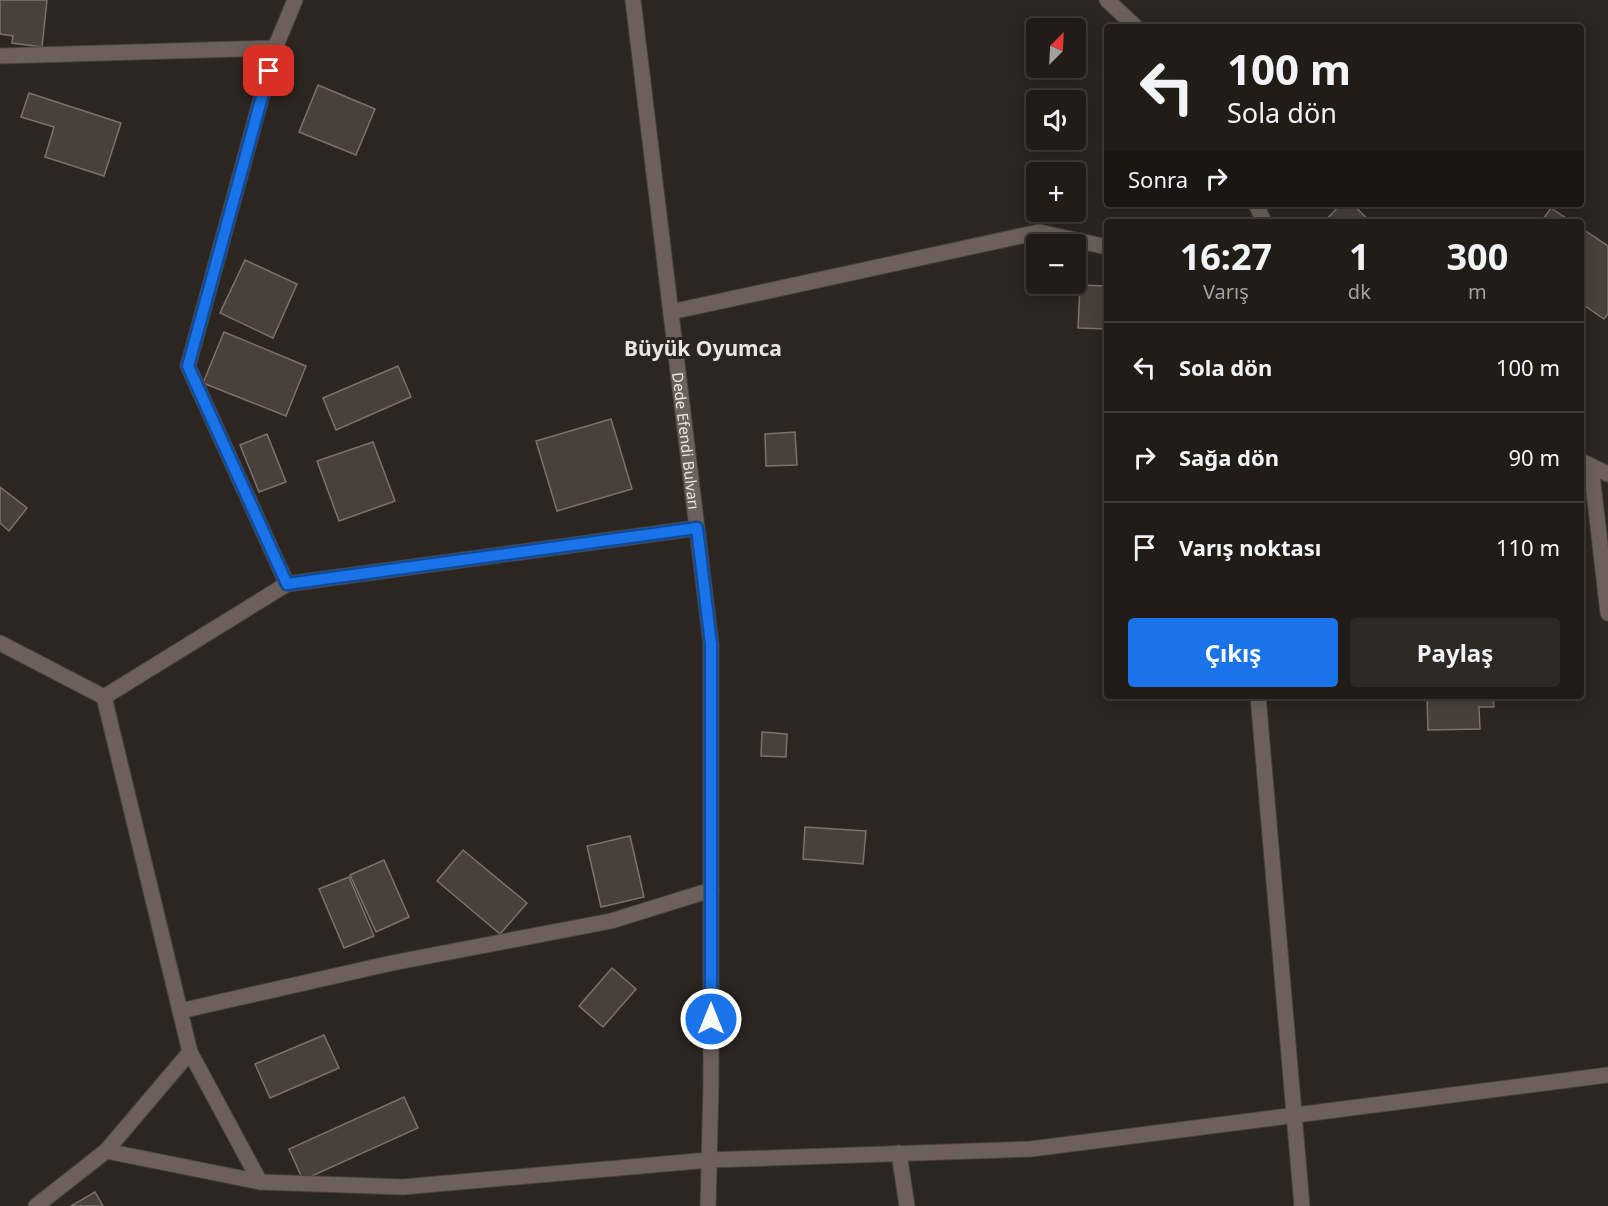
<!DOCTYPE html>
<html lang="tr">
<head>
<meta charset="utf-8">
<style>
	:root { --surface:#221c17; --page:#2e2924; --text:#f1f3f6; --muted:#a2a1a1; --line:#3f3a36; --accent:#1a73e8 }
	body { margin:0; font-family:"Noto Sans",sans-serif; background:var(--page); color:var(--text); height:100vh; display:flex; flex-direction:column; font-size:22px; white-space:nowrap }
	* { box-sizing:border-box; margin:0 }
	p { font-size:20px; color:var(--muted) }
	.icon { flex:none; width:33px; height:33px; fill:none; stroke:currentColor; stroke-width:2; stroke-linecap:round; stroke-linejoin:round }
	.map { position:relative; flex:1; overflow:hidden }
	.sheet { position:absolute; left:1104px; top:219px; width:480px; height:480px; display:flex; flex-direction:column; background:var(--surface); border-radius:6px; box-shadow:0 3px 15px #0003,0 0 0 2px var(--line) }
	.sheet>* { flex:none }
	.banner { position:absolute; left:1104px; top:24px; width:480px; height:183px; border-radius:6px; box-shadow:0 3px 15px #0003,0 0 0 2px var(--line); background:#221c17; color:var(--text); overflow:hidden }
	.needle { width:39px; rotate:24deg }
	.controls { position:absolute; left:1026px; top:18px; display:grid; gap:12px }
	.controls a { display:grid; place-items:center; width:60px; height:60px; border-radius:6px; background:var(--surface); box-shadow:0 3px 15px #0003,0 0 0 2px var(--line); font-size:30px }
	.pin { position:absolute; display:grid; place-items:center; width:51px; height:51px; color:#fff; margin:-26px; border-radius:12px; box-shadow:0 3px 9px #0006 }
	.me { position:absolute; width:66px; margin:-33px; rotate:0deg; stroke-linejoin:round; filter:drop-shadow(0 0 4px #0008) }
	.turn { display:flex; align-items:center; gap:21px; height:126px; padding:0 24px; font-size:27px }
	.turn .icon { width:78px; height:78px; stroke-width:2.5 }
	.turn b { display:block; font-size:42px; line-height:51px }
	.then { display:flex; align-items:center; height:57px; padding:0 24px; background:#0003; gap:12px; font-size:22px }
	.eta { display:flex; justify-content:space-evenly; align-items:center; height:102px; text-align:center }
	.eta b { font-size:36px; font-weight:700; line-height:42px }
	.primary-button { display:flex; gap:12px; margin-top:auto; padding:12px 24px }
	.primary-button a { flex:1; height:69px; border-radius:6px; background:var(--accent); color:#fff; font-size:24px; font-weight:700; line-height:69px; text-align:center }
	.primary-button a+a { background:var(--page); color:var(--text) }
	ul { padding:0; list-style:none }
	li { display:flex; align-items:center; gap:18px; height:90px; padding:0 24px; border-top:2px solid var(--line) }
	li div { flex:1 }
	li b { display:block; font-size:22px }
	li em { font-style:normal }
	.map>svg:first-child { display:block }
</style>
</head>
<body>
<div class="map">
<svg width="1608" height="1206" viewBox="0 0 1608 1206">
	<rect width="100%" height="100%" fill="#2d251f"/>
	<g fill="#49403a" stroke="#7c726b" stroke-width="1.5">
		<path d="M0 0H47L42 47 12 43 13 36 0 34Z"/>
		<path d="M318 85 375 109 356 155 299 132Z"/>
		<path d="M29 93 121 123 104 176 45 157 54 127 21 117Z"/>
		<path d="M1341 204H1352L1371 222H1324Z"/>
		<path d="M1551 208 1572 222H1541Z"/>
		<path d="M1581 228 1608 246V314L1604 319 1581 303Z"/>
		<path d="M245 260 297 284 273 338 220 313Z"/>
		<path d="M1080 285 1107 286V329L1078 328Z"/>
		<path d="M224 332 306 366 286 416 203 383Z"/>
		<path d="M398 366 411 397 336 430 323 398Z"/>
		<path d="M611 419 632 489 557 511 536 441Z"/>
		<path d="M795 432 797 465 766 466 765 434Z"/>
		<path d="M267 434 286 482 259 492 240 445Z"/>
		<path d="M373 442 395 501 339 521 317 461Z"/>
		<path d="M0 487 27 508 9 531 0 523Z"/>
		<path d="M1427 696H1493L1494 707H1479L1480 729 1428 730Z"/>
		<path d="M762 732 787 734 786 757 761 756Z"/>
		<path d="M805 827 866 831 863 864 803 859Z"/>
		<path d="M630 836 644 897 601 907 587 846Z"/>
		<path d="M463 850 527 903 500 934 437 881Z"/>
		<path d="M384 860 409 917 376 932 350 875Z"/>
		<path d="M349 877 374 936 344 948 319 889Z"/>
		<path d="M612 968 636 989 603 1027 579 1006Z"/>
		<path d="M324 1035 339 1068 270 1098 255 1064Z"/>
		<path d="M404 1097 418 1128 303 1180 289 1149Z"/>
		<path d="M95 1192 103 1206H71Z"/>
	</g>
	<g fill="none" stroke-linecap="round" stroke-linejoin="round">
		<defs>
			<g id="minor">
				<path d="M1107 0 1136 27"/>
				<path d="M0 56 275 48"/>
				<path d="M1256 204 1264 222"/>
				<path d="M671 312 1039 232 1107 247"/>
				<path d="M1581 461 1608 474"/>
				<path d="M1591 466 1608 613"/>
				<path d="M697 528 287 584 104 697 190 1052 260 1182 403 1187 709 1160 1031 1149 1608 1075"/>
				<path d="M287 584 188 366 275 48 295 0"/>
				<path d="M0 643 104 697"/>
				<path d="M1258 696 1302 1206"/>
				<path d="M180 1011 392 963 611 921 711 890"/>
				<path d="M106 1151 260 1182"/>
				<path d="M899 1153 907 1206"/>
				<path d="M36 1206 106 1151 190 1052"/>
			</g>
			<g id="tertiary">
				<path id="s1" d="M633 0 711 644V1084L708 1206"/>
			</g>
		</defs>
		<use href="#minor" stroke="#48423d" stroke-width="17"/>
		<use href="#tertiary" stroke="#48423d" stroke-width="17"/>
		<use href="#minor" stroke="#6b615a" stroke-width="15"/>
		<use href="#tertiary" stroke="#6b615a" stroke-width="15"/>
	</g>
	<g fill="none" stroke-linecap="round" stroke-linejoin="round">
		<defs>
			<path id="route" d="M269 71 188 366 287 584 697 528 711 644V1019"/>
		</defs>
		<use href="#route" stroke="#114b97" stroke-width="15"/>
		<use href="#route" stroke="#1a73e8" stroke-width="10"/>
	</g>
	<g text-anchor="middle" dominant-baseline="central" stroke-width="6" stroke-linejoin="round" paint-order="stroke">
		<g font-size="15" fill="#ebe5e1" stroke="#2d251f">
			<text stroke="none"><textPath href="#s1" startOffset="444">Dede Efendi Bulvarı</textPath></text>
		</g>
		<g font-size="21" font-weight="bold" fill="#ebe5e1" stroke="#2d251f">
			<text x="703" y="348">Büyük Oyumca</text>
		</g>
	</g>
</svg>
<div class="controls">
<a><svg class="needle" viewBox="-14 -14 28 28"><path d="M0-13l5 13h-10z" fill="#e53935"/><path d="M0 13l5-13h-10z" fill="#a2a1a1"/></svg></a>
<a><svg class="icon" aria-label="sound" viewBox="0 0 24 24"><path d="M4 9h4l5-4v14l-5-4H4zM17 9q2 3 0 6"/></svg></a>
<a>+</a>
<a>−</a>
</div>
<div class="pin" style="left:269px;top:71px;background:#d93025"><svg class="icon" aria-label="arrive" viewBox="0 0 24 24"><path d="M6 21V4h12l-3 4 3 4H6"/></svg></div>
<svg class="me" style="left:711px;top:1019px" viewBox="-20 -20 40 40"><circle r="17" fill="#1a73e8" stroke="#fff" stroke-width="3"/><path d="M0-11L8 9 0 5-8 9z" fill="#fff"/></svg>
<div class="banner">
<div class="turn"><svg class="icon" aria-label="left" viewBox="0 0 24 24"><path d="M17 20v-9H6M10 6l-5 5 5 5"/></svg><div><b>100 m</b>Sola dön</div></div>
<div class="then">Sonra<svg class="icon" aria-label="right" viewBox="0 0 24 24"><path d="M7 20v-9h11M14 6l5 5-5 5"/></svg></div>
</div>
<section class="sheet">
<div class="eta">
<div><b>16:27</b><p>Varış</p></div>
<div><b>1</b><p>dk</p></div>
<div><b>300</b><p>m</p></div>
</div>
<ul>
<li><svg class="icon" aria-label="left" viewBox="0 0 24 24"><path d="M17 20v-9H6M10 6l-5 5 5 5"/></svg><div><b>Sola dön</b></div><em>100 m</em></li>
<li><svg class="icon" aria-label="right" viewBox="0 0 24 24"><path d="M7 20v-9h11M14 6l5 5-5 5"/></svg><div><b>Sağa dön</b></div><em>90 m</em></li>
<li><svg class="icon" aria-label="arrive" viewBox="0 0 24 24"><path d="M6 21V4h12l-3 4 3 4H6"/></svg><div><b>Varış noktası</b></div><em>110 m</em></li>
</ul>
<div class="primary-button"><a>Çıkış</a><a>Paylaş</a></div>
</section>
</div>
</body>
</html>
